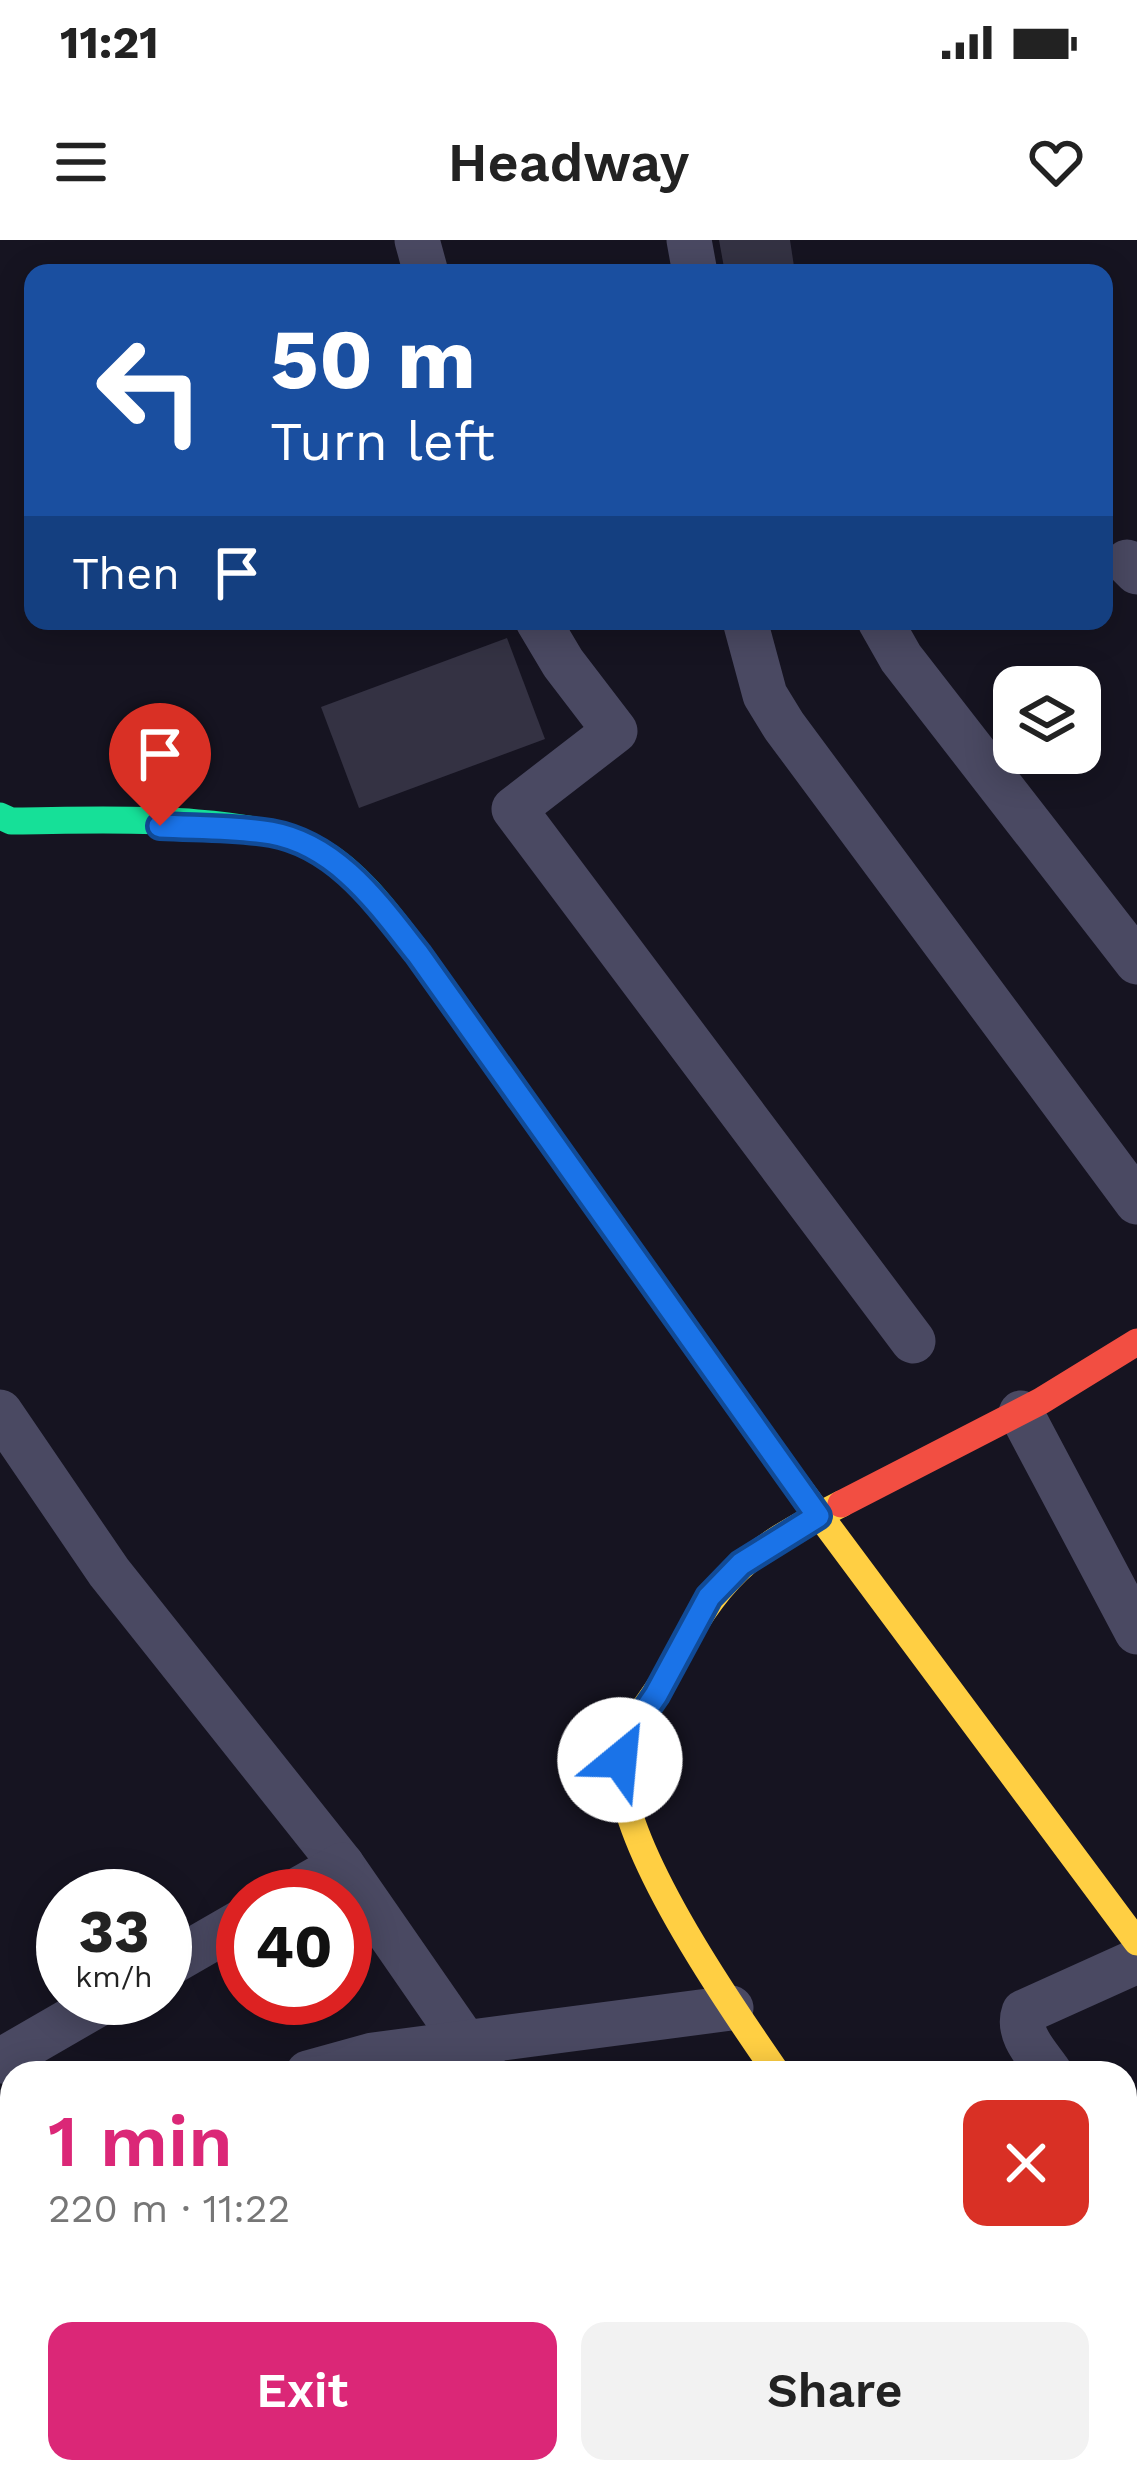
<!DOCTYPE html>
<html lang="en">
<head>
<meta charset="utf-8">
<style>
	:root { --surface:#fff; --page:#f2f2f2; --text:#222; --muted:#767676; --accent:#db2777 }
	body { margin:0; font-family:"Work Sans",sans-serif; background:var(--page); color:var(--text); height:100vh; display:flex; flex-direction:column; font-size:45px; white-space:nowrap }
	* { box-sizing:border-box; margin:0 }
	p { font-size:39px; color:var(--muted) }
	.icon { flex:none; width:66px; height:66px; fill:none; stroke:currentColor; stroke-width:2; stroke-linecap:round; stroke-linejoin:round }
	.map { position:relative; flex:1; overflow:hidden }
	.side { position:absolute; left:0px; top:1821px; width:1137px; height:423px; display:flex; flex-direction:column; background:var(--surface); border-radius:36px 36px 0 0; box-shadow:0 6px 30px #0003 }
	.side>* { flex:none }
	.guide { position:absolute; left:24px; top:24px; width:1089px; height:366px; border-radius:24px; box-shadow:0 6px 30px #0003; background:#1a4fa0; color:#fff; overflow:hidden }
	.buttons { position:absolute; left:993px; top:426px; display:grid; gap:24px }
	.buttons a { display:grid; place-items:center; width:108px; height:108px; border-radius:24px; background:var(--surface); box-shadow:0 6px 30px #0003; font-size:60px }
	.speed { position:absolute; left:36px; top:1629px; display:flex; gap:24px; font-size:60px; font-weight:700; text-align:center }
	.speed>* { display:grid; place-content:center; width:156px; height:156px; border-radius:50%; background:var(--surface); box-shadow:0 6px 30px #0003; line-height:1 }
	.speed small { font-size:30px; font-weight:400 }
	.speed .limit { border:18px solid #d22; background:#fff; color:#111 }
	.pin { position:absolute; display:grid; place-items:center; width:102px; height:102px; color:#fff; margin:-123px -51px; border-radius:50% 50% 50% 0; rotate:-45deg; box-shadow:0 0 12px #0007 }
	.pin .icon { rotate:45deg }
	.me { position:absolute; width:132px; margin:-66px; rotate:28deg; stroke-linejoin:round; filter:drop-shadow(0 0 9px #0008) }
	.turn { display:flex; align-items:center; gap:42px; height:252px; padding:0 48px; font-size:54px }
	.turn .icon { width:156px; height:156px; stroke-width:2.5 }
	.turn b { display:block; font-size:84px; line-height:102px }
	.then { display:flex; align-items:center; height:114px; padding:0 48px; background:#0003; gap:24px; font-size:45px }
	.round { display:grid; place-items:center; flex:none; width:126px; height:126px; border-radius:24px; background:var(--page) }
	.overview { display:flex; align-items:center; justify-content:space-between; height:204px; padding:0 48px }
	h1 { font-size:72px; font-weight:600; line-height:90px; color:var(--accent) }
	.cta { display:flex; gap:24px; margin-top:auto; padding:24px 48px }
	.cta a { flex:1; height:138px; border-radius:24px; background:var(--accent); color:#fff; font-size:48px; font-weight:600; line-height:138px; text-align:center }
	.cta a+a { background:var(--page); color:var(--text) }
	.status { display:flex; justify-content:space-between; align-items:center; height:84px; padding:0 60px; background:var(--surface); direction:ltr }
	.status svg { height:33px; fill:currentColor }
	header { display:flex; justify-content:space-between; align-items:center; height:156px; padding:0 48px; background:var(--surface); font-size:54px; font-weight:600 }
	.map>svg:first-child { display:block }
</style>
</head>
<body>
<div class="status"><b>11:21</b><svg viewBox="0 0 49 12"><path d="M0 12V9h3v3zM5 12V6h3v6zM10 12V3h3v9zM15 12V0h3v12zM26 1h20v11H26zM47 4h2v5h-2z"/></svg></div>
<header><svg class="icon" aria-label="menu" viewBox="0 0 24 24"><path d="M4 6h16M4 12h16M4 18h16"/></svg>Headway<svg class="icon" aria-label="heart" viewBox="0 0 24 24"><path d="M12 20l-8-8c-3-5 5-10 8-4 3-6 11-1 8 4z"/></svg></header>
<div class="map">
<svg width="1137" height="2243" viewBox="0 0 1137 2243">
	<rect width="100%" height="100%" fill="#161421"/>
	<g fill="#343243">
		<path d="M719 0H790L795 33H725Z"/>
		<path d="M507 398 545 499 359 568 321 467Z"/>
	</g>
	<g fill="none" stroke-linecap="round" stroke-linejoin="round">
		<g stroke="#4a4962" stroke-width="45">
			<path d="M417 0 426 33"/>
			<path d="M689 0 695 33"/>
			<path d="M1127 322 1137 332"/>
			<path d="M538 381 563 423 615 491 514 569 913 1101"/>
			<path d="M745 381 765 455 784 486 1137 962"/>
			<path d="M880 381 901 418 1137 722"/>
			<path d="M0 1172 109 1332 342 1625 486 1833"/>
			<path d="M1021 1173 1137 1392"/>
			<path d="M287 1656 342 1625"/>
			<path d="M165 1726 243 1681"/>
			<path d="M0 1821 109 1758"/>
			<path d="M308 1833 373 1815 731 1768"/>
			<path d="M1050 1833C1038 1815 1016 1794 1024 1772L1137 1721"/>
			<path d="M0 1877 12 1890"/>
			<path d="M1125 1947 1137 1965"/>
			<path d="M0 1956 12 1951"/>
			<path d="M0 2174 12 2192"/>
			<path d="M38 2232 45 2243"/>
			<path d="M287 2232 296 2243"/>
			<path d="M1074 2232 1082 2243"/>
			<path d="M174 2243 192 2232"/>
			<path d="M541 2243 550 2232"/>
			<path d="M722 2243 732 2232"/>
			<path d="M896 2243 907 2232"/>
			<path d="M1127 2243 1137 2236"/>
		</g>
		<path stroke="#16e098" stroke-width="27" d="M0 576 11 581C93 581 253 571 323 613 362 636 391 679 419 714L765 1202"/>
		<g stroke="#ffcf43" stroke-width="27">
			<path d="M765 1202 1137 1702"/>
			<path d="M777 1833C731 1767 613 1598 621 1518 625 1486 655 1458 669 1431 718 1336 746 1312 841 1264"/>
		</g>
		<path stroke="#f24e42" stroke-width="27" d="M841 1264 1041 1161 1137 1102"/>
	</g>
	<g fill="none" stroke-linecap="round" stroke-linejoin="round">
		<defs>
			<path id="route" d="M160 586C197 588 235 587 271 593 338 605 379 665 418 714L818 1276 741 1324 709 1357 656 1455 623 1503 620 1520"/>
		</defs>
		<use href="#route" stroke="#114b97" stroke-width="30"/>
		<use href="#route" stroke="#1a73e8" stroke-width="21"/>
	</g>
</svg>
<div class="buttons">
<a><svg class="icon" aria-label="layers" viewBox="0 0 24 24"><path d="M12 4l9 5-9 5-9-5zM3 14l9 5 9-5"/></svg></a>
</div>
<div class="speed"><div>33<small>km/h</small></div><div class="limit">40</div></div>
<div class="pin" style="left:160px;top:586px;background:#d93025"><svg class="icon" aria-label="arrive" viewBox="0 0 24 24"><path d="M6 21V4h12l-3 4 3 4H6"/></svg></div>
<svg class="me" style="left:620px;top:1520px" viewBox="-20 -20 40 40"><circle r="19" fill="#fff"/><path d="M0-13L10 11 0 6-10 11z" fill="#1a73e8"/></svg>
<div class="guide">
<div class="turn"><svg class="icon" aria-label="left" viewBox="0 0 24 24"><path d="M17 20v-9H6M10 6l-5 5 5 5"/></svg><div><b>50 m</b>Turn left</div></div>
<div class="then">Then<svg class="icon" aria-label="arrive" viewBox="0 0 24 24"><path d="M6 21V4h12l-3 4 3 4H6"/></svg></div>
</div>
<section class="side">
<div class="overview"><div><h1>1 min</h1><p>220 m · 11:22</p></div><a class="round" style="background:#d93025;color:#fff"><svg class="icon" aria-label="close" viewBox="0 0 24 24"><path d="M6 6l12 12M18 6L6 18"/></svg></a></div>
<div class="cta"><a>Exit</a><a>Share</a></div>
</section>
</div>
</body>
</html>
